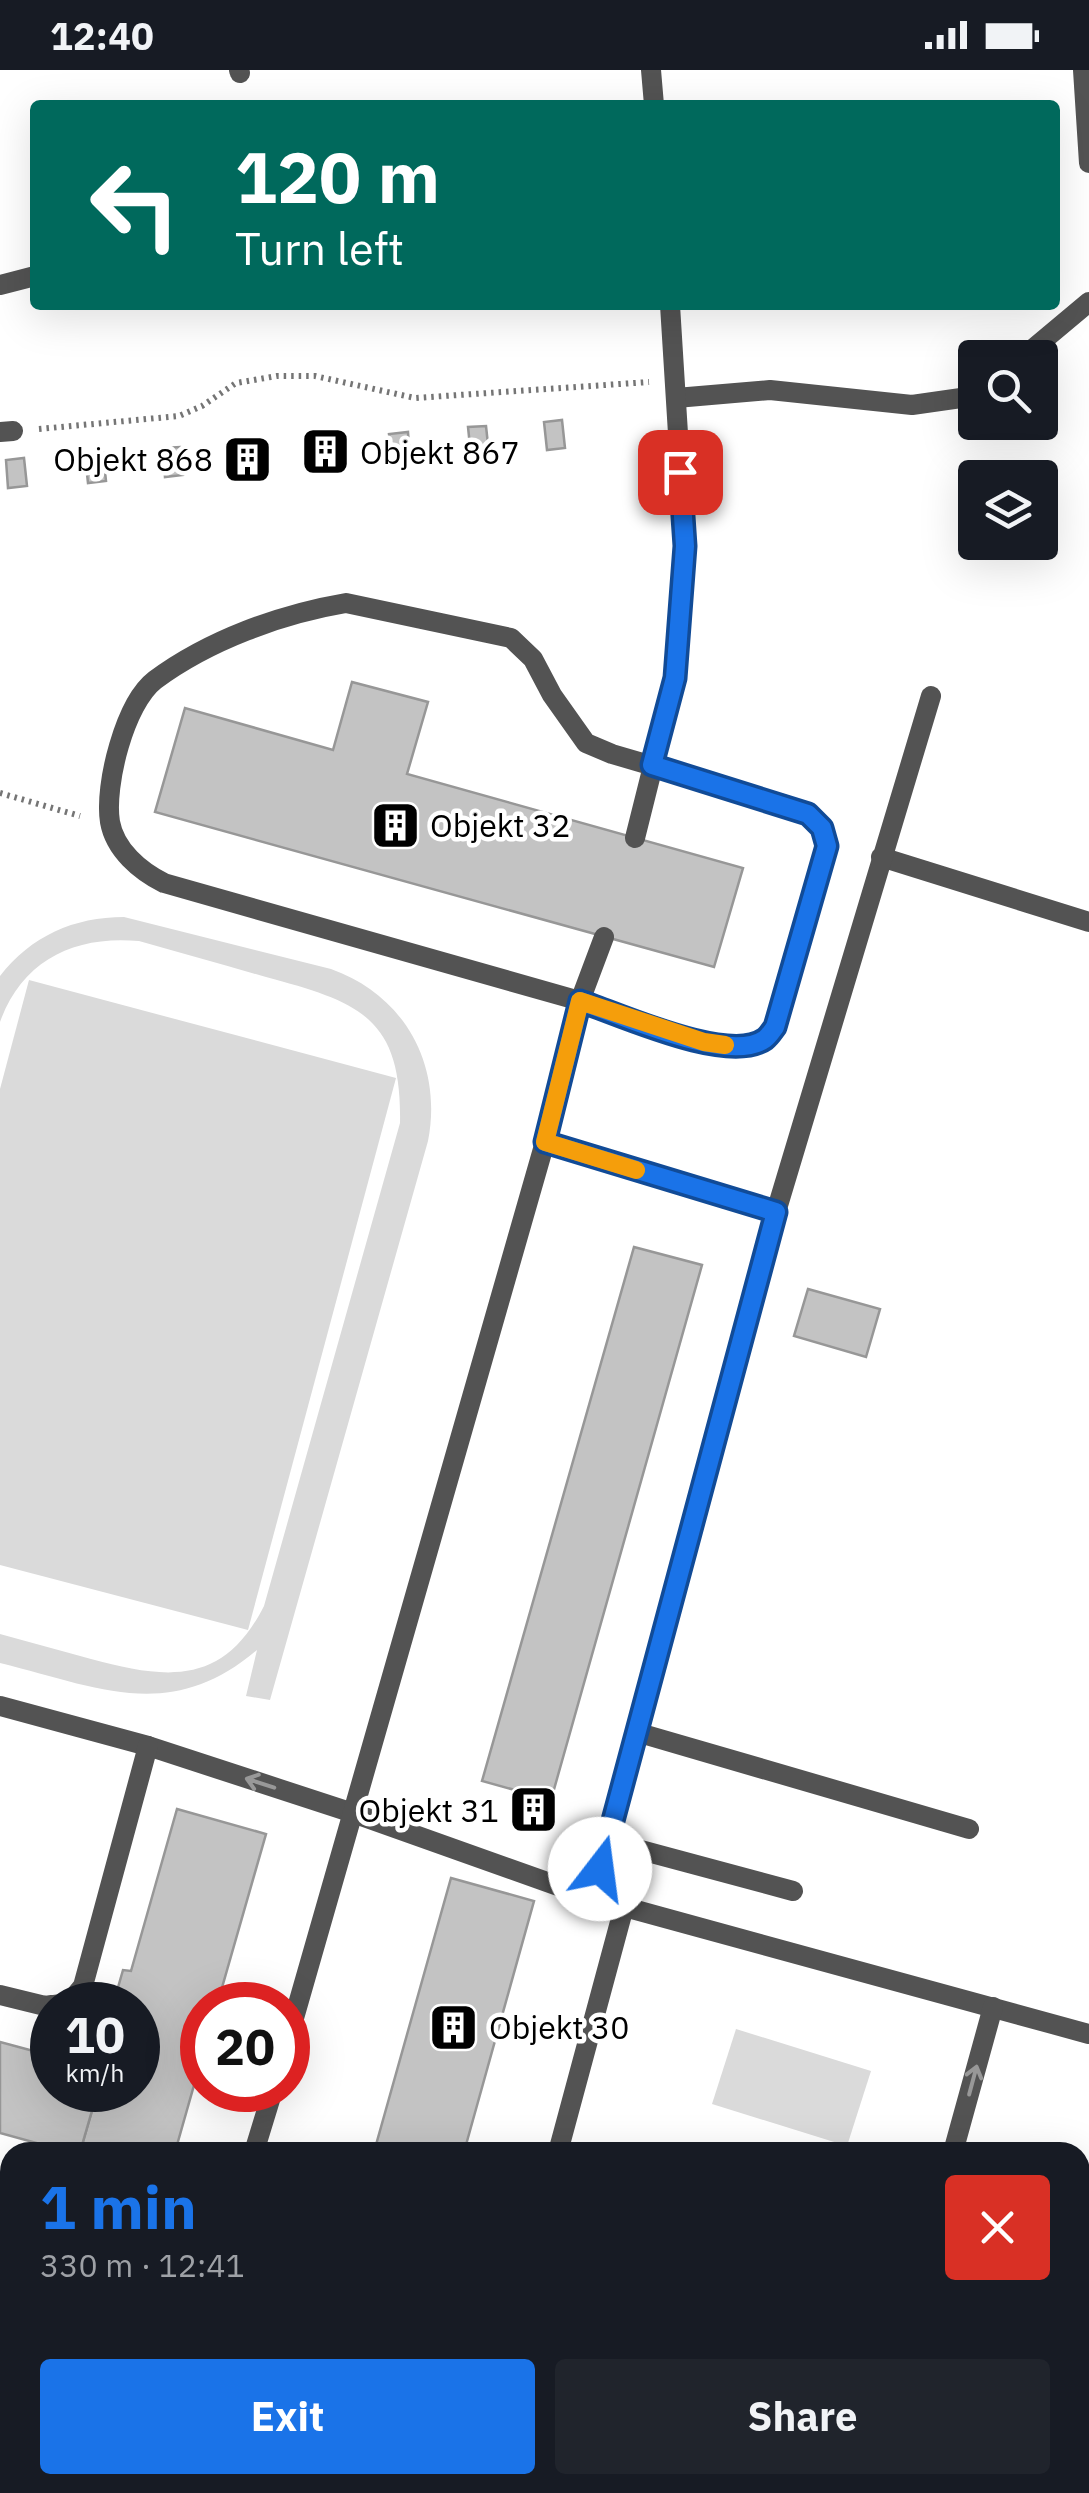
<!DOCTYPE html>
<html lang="en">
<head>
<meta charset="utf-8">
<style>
	:root { --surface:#171b24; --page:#20242c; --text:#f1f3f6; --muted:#9ea1a6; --accent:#1a73e8 }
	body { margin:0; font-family:"IBM Plex Sans",sans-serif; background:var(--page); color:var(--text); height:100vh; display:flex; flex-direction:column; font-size:38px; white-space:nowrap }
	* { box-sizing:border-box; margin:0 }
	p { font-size:32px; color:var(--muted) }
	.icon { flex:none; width:55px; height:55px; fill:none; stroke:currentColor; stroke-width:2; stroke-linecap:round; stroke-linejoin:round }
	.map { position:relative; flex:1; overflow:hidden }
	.details { position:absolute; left:0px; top:2072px; width:1090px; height:352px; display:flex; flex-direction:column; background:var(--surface); border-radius:30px 30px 0 0; box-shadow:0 10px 40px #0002 }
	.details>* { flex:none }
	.top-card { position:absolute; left:30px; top:30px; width:1030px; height:210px; border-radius:10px; box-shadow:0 10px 40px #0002; background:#00695c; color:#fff; overflow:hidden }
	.tools { position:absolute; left:958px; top:270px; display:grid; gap:20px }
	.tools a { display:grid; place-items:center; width:100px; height:100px; border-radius:10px; background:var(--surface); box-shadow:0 10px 40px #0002; font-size:50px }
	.speed { position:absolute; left:30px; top:1912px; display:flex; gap:20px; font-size:50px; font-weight:700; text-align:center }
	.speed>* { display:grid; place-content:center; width:130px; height:130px; border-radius:50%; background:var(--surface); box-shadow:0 10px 40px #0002; line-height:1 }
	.speed small { font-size:25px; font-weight:400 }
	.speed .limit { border:15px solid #d22; background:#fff; color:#111 }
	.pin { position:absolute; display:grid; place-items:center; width:85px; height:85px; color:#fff; margin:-42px; border-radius:20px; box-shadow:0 5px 15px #0006 }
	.me { position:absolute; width:110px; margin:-55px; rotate:15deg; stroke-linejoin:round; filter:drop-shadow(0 0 8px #0008) }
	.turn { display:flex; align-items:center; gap:35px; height:210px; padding:0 40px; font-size:45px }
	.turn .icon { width:130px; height:130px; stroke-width:2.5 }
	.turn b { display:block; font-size:70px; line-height:85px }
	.round { display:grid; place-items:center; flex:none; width:105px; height:105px; border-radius:10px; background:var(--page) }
	.overview { display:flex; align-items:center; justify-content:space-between; height:170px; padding:0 40px }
	h1 { font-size:60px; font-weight:700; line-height:75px; color:var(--accent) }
	.action { display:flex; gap:20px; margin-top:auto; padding:20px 40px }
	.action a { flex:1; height:115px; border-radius:10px; background:var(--accent); color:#fff; font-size:40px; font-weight:700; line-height:115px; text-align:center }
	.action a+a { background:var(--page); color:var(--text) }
	.status { display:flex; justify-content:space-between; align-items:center; height:70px; padding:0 50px; background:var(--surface); direction:ltr }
	.status svg { height:28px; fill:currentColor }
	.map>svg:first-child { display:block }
</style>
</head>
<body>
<div class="status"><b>12:40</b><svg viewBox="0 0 49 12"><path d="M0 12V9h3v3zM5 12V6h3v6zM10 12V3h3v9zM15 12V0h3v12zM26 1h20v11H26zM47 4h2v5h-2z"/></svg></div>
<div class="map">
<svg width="1089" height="2423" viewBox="0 0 1089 2423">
	<rect width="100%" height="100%" fill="#fff"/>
	<g fill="#dadada">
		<path d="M124 847 331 899C404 925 443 994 428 1071L270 1630 246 1626 257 1580C170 1654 98 1617 0 1593V1564C30 1572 61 1581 91 1589 166 1609 223 1617 264 1536L400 1053C402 946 358 932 266 907 224 895 181 883 139 871 75 865 22 890 0 952V906C31 866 74 847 124 847Z"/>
		<path d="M29 910 396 1008 248 1560 0 1495V1019Z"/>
		<path d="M736 1959 871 2001 847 2076 712 2034Z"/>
	</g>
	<g fill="#c3c3c3" stroke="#979797" stroke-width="2.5">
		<path d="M562 350 565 378 547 380 544 352Z"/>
		<path d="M486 356 489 384 471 386 468 357Z"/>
		<path d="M408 362 410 389 392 391 389 364Z"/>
		<path d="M332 367 335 395 317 397 314 369Z"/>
		<path d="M256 374 259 401 241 403 238 376Z"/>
		<path d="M180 377 183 405 165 407 163 378Z"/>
		<path d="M103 383 106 411 88 413 85 385Z"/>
		<path d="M24 388 27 416 8 418 6 390Z"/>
		<path d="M352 612 428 632 407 704 743 798 714 897 155 742 185 638 333 680Z"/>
		<path d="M634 1177 702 1195 551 1730 482 1711Z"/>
		<path d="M808 1219 880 1239 866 1287 794 1266Z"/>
		<path d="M528 1728 546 1733 541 1753 522 1748Z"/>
		<path d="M177 1739 266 1764 217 1935H202V1987L175 2082H80L98 2020H138V1935H113L123 1900 131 1901Z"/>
		<path d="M451 1808 534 1831 464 2082H374Z"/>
		<path d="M0 1972 52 1986V2020H98L80 2082H69L0 2063Z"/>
		<path d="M730 2415H814L812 2423H728Z"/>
	</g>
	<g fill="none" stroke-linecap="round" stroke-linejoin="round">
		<g stroke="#757575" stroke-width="6" stroke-dasharray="2.5 5" stroke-linecap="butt">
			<path d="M39 359 179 346 202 336 236 313 277 306H315L415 328 649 312"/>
			<path d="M0 723 80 746"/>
			<path d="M445 2423 447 2415"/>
		</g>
		<g stroke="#535353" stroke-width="20">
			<path d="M239 0 240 3"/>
			<path d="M651 0 654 35"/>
			<path d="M1083 0 1089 93"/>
			<path d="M0 215 35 206"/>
			<path d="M1022 288 1089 232"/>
			<path d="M676 328 770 320 912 335 975 326"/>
			<path d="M0 362 13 361"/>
			<path d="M346 533 511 568 533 589 552 625 586 673 612 684 786 735C818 748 830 759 823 795L775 957 764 970 739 977 704 973 580 931 164 813C140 801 115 780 110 752 104 715 125 633 155 610 209 570 281 544 346 533Z"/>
			<path d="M635 768 675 608 685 476 670 235"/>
			<path d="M881 787 1089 852"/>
			<path d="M545 1072 776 1142"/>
			<path d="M0 1636 148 1676 353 1743 592 1828 1089 1964"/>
			<path d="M636 1662 969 1759"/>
			<path d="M607 1771 793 1821"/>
			<path d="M592 1828 776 1142 931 626"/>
			<path d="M0 1925 45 1936 52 1935"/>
			<path d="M54 1935 69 1933 83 1916 148 1676"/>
			<path d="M288 1969 545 1072 580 931 604 867"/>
			<path d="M254 2082 273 2020"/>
			<path d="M558 2082 624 1837"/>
			<path d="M953 2082 993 1937"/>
			<path d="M0 2115 10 2118"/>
			<path d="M1080 2181 1089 2148"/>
			<path d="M0 2393 10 2396"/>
			<path d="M74 2415 101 2423"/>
			<path d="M159 2423 161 2415"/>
			<path d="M692 2423 694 2415"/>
			<path d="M861 2423 863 2415"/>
		</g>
	</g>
	<defs><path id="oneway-shaft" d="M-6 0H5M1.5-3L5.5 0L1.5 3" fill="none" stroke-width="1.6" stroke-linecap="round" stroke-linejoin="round" transform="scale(2.5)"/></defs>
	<g stroke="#989898">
		<use href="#oneway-shaft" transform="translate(260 1713) rotate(-162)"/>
		<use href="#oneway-shaft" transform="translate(973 2010) rotate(-75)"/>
	</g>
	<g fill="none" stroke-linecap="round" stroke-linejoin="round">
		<defs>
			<path id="route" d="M600 1799 776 1142 545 1072 580 931C619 944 729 995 765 969 769 966 772 961 775 957L827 776 822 758 808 744 652 695 675 608 685 476 680 402"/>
		</defs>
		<use href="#route" stroke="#114b97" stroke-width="25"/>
		<use href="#route" stroke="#1a73e8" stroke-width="18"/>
		<path stroke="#f59e0b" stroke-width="18" d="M636 1100 545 1072 580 931 704 972 725 975"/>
	</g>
	<defs>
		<symbol id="building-square" viewBox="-11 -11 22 22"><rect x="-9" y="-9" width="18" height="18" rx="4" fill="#000" stroke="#fff"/><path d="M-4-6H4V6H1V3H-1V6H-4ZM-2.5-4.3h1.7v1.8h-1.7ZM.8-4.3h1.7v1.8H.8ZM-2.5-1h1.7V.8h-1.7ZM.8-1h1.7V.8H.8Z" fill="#fff"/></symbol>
	</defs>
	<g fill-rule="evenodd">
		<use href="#building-square" x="298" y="354" width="55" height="55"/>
		<use href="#building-square" x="220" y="362" width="55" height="55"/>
		<use href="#building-square" x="368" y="728" width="55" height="55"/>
		<use href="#building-square" x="506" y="1712" width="55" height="55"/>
		<use href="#building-square" x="426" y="1930" width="55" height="55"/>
	</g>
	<g text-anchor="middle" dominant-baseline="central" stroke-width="9" stroke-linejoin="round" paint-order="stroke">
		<g font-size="32" fill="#000" stroke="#fff" text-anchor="start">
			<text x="360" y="382">Objekt 867</text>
			<text x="213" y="389" text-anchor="end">Objekt 868</text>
			<text x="430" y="755">Objekt 32</text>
			<text x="499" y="1740" text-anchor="end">Objekt 31</text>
			<text x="489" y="1957">Objekt 30</text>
		</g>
	</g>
</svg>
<div class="tools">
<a><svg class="icon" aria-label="search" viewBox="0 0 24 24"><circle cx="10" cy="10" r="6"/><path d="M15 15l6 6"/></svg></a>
<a><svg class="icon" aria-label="layers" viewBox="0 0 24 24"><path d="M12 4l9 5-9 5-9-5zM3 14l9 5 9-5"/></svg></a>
</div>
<div class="speed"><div>10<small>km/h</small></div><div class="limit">20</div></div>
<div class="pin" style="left:680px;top:402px;background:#d93025"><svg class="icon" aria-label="arrive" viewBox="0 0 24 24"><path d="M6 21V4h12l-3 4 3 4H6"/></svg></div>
<svg class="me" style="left:600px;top:1799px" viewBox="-20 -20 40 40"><circle r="19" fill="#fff"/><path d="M0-13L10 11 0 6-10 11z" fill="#1a73e8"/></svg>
<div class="top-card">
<div class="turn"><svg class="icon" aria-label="left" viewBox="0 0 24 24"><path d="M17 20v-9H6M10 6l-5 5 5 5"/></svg><div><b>120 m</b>Turn left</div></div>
</div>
<section class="details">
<div class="overview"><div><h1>1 min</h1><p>330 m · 12:41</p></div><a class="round" style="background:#d93025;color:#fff"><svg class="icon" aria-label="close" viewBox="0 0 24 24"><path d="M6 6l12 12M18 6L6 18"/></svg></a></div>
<div class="action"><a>Exit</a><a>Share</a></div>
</section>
</div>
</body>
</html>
